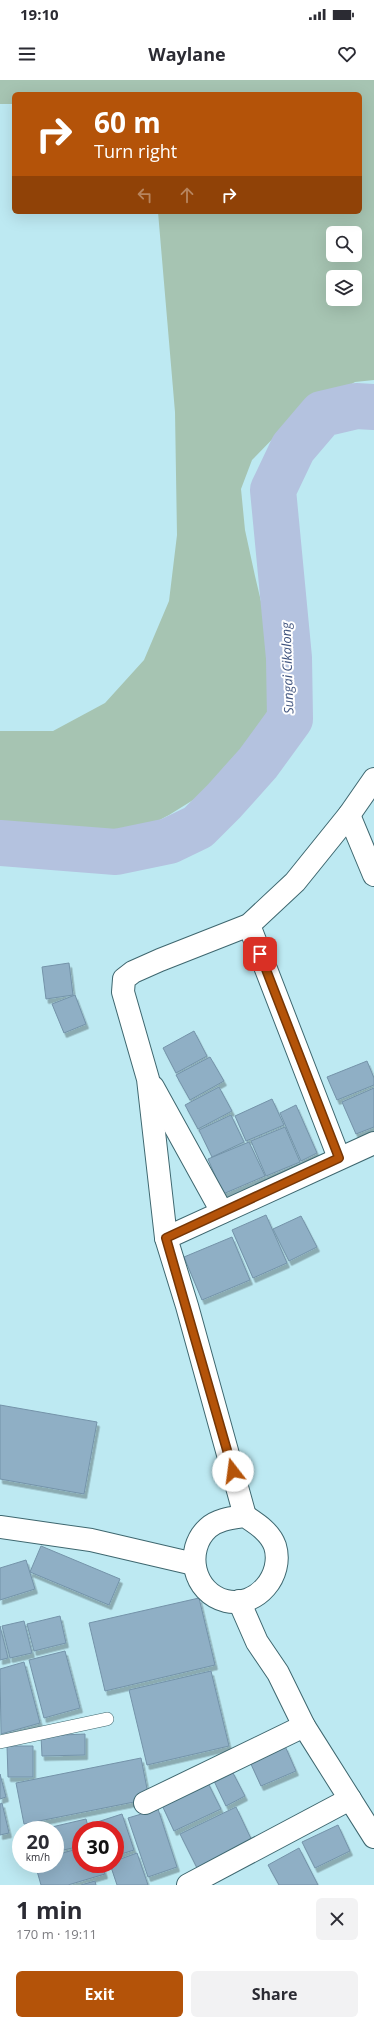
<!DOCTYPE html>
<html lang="en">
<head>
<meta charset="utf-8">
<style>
	:root { --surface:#fff; --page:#f2f2f3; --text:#2b2b33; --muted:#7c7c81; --accent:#b45309 }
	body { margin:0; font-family:"Open Sans",sans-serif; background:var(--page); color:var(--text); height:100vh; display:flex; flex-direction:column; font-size:15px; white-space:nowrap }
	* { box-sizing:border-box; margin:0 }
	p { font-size:13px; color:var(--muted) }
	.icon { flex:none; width:22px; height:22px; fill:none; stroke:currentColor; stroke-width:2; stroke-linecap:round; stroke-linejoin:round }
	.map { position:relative; height:1805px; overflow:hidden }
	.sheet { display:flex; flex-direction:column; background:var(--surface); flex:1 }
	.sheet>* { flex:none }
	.guide { position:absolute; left:12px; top:12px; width:350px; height:122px; border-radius:6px; box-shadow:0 4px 16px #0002; background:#b45309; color:#fff; overflow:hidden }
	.tools { position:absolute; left:326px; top:146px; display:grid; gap:8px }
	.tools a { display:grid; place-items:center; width:36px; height:36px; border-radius:6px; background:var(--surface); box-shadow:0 4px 16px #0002; font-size:20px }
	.speed { position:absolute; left:12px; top:1741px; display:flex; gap:8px; font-size:20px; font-weight:700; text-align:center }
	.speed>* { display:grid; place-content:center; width:52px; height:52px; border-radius:50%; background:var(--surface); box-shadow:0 4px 16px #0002; line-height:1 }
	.speed small { font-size:10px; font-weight:400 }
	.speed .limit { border:6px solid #d22; background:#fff; color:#111 }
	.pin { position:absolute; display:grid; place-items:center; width:34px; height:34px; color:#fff; margin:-17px; border-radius:8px; box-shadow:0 2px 6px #0006 }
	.me { position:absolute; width:44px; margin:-22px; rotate:345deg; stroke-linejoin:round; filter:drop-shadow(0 0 3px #0008) }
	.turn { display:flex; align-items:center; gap:14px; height:84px; padding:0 16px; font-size:18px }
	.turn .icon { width:52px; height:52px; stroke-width:2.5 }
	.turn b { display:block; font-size:28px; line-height:34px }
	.lanes { display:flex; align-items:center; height:38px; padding:0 16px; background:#0003; justify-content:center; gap:20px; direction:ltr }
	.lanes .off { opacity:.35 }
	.round { display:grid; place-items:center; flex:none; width:42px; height:42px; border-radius:6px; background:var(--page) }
	.head { display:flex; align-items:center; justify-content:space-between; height:68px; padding:0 16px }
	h1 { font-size:24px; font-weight:700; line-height:30px }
	.action { display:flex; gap:8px; margin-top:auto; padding:8px 16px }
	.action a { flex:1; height:46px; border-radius:6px; background:var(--accent); color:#fff; font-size:16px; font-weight:700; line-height:46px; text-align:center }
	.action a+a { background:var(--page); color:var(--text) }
	.status { display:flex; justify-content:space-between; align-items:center; height:28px; padding:0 20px; background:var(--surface); direction:ltr }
	.status svg { height:11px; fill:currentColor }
	header { display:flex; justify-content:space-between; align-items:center; height:52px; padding:0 16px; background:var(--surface); font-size:18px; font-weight:700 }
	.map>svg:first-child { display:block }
</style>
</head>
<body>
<div class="status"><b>19:10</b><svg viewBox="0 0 49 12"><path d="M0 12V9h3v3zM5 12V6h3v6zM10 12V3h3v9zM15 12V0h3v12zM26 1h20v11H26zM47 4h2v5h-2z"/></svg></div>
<header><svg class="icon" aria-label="menu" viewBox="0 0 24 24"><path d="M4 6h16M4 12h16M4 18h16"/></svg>Waylane<svg class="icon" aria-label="heart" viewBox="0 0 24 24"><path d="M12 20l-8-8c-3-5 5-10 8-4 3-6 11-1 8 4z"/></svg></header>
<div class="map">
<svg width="374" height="1805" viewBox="0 0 374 1805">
	<defs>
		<filter id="shadow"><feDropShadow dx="2.5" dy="4.5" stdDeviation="0" flood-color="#0004"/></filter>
	</defs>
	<rect width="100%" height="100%" fill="#bde9f2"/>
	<path fill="#a6c4b2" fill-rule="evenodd" d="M0 0H374V300L355 302 323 320 290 341 252 380 241 409 245 450 255 496 267 547 285 600 273 630 244 677 206 712 169 735 131 755 0 749V651H53L105 623 144 580 169 521 177 455 175 332 158 132H360V14H14V24H0ZM333 153H355V175H333ZM333 197H355V219H333Z"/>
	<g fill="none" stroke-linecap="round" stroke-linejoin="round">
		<path stroke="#b4c2df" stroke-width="46" d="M0 763 116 772 169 761 198 747 224 721 258 683 290 639 289 578 273 410 293 368 322 334 356 326 374 327"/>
	</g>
	<g fill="#8fafc5" stroke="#7493a9" filter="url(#shadow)">
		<path d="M69 883 73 915 46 919 42 887Z"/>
		<path d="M75 915 86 944 64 953 52 924Z"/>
		<path d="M194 951 207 976 176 993 163 968Z"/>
		<path d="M210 977 224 1001 190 1020 176 995Z"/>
		<path d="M367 981 374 998V1005L337 1020 327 997Z"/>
		<path d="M219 1007 232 1031 198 1049 185 1025Z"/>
		<path d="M374 1008V1047L356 1054 342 1022Z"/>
		<path d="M272 1019 284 1045 246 1061 235 1036Z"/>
		<path d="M296 1025 317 1073 301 1081 280 1033Z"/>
		<path d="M231 1035 244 1062 212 1077 199 1050Z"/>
		<path d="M285 1047 300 1082 266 1096 251 1061Z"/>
		<path d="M249 1062 265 1096 223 1114 208 1079Z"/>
		<path d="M266 1135 287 1183 253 1198 232 1150Z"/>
		<path d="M301 1136 317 1167 289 1181 273 1149Z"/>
		<path d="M232 1157 250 1200 202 1220 184 1177Z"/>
		<path d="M0 1325 97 1342 84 1414 0 1399Z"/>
		<path d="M41 1466 120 1499 109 1525 30 1492Z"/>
		<path d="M26 1480 35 1509 0 1520V1488Z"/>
		<path d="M199 1518 215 1585 105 1611 89 1543Z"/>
		<path d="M60 1536 66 1563 34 1571 27 1544Z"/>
		<path d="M24 1541 32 1573 10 1578 2 1546Z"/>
		<path d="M0 1546 8 1578 0 1580Z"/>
		<path d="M65 1571 80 1628 44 1638 29 1580Z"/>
		<path d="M24 1582 40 1643 1 1654 0 1589Z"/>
		<path d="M211 1591 229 1666 147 1685 129 1610Z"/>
		<path d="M85 1654V1675L42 1676 41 1656Z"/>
		<path d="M7 1666H33V1697H8Z"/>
		<path d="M285 1666 296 1691 261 1706 250 1682Z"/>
		<path d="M141 1678 149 1719 24 1744 16 1703Z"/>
		<path d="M232 1691 245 1716 226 1726 214 1701Z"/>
		<path d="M0 1694 6 1717 0 1719Z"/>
		<path d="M207 1701 221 1729 174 1751 161 1723Z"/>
		<path d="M2 1723 9 1753 0 1755V1724Z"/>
		<path d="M236 1727 255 1767 200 1794 180 1754Z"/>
		<path d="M158 1729 177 1787 148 1797 128 1738Z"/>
		<path d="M122 1734 134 1770 115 1776V1750H93L91 1744Z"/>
		<path d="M86 1739 89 1750H81V1766L55 1772V1750H39Z"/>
		<path d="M338 1745 350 1771 315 1788 302 1762Z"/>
		<path d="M81 1768V1784H102L105 1794 68 1805H41L35 1784H55V1775Z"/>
		<path d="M299 1768 318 1805H279L268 1785Z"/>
		<path d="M137 1773 148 1805H117L110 1784H115V1781Z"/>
		<path d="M95 1801 96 1805H81Z"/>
	</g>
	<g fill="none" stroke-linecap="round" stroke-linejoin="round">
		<defs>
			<path id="service" d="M0 1662 107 1639"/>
			<g id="minor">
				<path d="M349 735 374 795"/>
				<path d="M249 845 339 1078"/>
				<path d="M153 1007 222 1132"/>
				<path d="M166 1158 148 999 123 912 124 899 133 892 160 880 249 845 295 802 349 735 374 699"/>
				<path d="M245 1436 187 1226 166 1158 374 1063"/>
				<path d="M245 1436C257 1444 270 1452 275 1466 284 1495 257 1528 226 1521 193 1513 184 1470 208 1448 218 1439 232 1438 245 1436Z"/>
				<path d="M0 1447 91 1460 194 1484"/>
				<path d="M239 1521 257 1562 278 1593 304 1646 374 1757"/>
				<path d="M145 1723 304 1646"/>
				<path d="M188 1805 350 1719"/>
			</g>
		</defs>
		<use href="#service" stroke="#3e676f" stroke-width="14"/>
		<use href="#minor" stroke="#3e676f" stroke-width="24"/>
		<use href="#service" stroke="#fff" stroke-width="13"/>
		<use href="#minor" stroke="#fff" stroke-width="22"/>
	</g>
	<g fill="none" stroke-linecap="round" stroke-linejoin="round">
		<defs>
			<path id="route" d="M233 1391 166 1158 339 1078 260 874"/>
		</defs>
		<use href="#route" stroke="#753606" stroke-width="10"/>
		<use href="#route" stroke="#b45309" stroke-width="7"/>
	</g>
	<g text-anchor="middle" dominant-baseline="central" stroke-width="4" stroke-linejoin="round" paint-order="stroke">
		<g font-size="13" font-style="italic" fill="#40547e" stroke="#fff">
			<text transform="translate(287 588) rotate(-92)">Sungai Cikalong</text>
		</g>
	</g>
</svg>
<div class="tools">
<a><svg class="icon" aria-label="search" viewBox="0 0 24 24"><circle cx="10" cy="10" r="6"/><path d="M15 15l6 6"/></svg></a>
<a><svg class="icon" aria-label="layers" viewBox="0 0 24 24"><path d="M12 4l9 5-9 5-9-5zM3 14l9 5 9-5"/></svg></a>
</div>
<div class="speed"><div>20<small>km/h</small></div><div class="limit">30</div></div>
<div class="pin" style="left:260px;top:874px;background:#d93025"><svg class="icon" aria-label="arrive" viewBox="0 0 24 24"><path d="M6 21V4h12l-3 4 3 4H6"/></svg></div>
<svg class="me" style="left:233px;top:1391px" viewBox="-20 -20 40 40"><circle r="19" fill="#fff"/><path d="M0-13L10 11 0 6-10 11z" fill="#b45309"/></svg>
<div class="guide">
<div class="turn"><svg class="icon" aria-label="right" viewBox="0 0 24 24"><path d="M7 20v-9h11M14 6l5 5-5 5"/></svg><div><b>60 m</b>Turn right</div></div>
<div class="lanes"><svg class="icon off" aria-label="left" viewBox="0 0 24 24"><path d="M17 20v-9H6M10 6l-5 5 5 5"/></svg><svg class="icon off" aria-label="ahead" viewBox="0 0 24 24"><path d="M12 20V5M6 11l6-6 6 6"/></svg><svg class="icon" aria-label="right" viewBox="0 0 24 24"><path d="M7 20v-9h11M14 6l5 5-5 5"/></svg></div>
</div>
</div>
<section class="sheet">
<div class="head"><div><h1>1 min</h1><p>170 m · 19:11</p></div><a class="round"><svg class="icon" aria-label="close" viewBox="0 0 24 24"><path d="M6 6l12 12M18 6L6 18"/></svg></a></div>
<div class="action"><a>Exit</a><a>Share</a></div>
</section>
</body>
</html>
